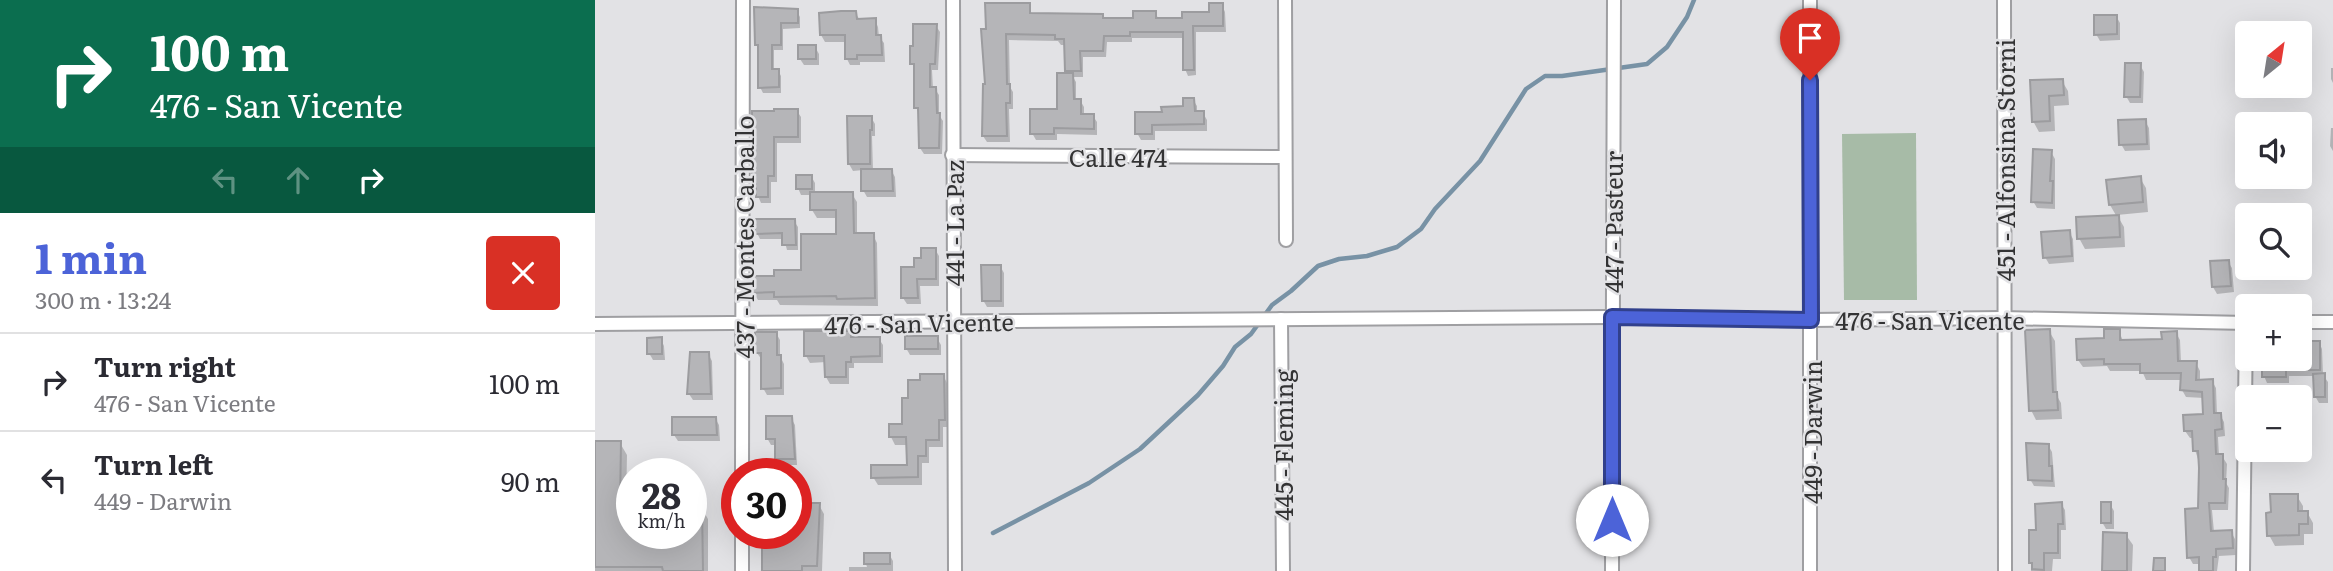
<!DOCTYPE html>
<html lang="en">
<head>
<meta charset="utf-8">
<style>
	:root { --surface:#fff; --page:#f7f7f7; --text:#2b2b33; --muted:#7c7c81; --line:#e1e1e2; --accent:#4c63d8 }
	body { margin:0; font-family:Literata,serif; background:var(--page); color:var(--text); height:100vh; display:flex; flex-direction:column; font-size:26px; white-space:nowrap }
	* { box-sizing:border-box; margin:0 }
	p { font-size:23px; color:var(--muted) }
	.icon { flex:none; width:38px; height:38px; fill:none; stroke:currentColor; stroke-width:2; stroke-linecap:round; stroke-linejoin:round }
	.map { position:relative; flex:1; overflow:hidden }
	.details { display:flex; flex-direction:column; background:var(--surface); width:595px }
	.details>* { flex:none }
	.guide { background:#0b6e4f; color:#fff; overflow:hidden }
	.needle { width:46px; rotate:30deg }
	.buttons { position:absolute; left:1640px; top:21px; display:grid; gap:14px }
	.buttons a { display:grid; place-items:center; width:77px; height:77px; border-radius:7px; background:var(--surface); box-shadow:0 7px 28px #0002; font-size:35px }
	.speed { position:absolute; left:21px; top:458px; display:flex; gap:14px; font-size:35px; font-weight:700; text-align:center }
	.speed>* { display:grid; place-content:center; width:91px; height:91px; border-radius:50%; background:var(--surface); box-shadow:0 7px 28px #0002; line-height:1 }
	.speed small { font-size:18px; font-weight:400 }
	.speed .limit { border:10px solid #d22; background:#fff; color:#111 }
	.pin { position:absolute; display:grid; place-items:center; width:60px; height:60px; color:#fff; margin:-72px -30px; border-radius:50% 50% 50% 0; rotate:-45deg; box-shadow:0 0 7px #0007 }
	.pin .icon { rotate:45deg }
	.me { position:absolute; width:77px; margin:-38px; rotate:0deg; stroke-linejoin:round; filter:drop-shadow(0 0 5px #0008) }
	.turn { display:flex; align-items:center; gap:24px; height:147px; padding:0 35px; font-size:32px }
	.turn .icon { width:91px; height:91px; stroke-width:2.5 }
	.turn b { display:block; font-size:49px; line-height:60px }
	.lanes { display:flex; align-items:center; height:66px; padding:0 35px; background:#0003; justify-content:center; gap:35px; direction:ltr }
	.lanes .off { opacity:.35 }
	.round { display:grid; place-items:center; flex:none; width:74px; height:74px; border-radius:7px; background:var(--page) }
	.overview { display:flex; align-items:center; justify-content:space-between; height:119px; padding:0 35px }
	h1 { font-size:42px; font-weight:700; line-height:52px; color:var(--accent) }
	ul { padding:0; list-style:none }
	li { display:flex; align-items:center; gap:21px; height:98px; padding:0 35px; border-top:2px solid var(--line) }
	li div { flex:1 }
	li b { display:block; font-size:26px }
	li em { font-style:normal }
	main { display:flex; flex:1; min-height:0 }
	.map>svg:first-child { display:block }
</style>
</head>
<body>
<main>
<section class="details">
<div class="guide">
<div class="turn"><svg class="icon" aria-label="right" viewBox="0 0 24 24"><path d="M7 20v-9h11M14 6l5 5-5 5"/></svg><div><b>100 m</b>476 - San Vicente</div></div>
<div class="lanes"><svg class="icon off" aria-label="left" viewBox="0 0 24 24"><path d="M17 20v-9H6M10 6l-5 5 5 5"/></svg><svg class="icon off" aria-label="ahead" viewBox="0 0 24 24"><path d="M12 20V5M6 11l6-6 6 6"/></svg><svg class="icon" aria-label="right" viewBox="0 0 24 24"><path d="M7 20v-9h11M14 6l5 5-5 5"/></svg></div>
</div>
<div class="overview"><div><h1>1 min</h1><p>300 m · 13:24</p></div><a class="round" style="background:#d93025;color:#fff"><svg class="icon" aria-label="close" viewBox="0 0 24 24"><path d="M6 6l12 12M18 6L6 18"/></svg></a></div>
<ul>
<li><svg class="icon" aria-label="right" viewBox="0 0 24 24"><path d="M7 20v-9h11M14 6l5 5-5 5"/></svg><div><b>Turn right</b><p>476 - San Vicente</p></div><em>100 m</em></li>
<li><svg class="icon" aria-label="left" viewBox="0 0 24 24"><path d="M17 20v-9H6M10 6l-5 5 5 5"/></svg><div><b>Turn left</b><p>449 - Darwin</p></div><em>90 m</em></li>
</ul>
</section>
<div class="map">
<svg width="1738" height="571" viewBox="0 0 1738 571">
	<rect width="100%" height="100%" fill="#e2e2e5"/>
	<path fill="#a7bba7" d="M1321 133 1322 300H1249L1247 134Z"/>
	<g fill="#0003">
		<path d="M434 5 437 15 507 16 509 19H539L560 12 564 20 589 19 616 14 627 5 630 12 631 32H601V75L593 76 590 69 589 38H537V42H512L511 57H488V77H478L481 82V100H485L489 107V116H498L502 122V135L462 134V140H441L437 133 464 111 474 75 471 70V45H466L463 41 414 40 415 87 418 92V109H414L415 142H392L388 136 392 86 388 31Z"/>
		<path d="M161 9 202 11 205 17V28L188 29V50H179V70H183L186 76V93H168L165 87Z"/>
		<path d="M260 13 265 20H280L283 27 284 37 289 43 290 62H265V65H255L252 59 251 42H230L226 35Z"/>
		<path d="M1521 16 1525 23V40L1505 41 1501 34Z"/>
		<path d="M341 26 345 32 343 70H337L338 89H340L344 95V115L348 121 347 154H329L325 148V115L321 107V70L317 63Z"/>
		<path d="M220 47 224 54V65H209L205 59Z"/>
		<path d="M1545 65 1549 72 1548 103H1535L1531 96Z"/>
		<path d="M1736 68H1738V83L1736 79Z"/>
		<path d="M1467 81 1473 91 1474 105 1459 106 1460 131 1444 132 1438 121 1437 82Z"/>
		<path d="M598 100 602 106V113H608L612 120V131H560V140H546L542 133 568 114 590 108Z"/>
		<path d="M202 111 206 117V143H182V182H176V203H166L163 196V181L159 175V113Z"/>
		<path d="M276 117 280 124V136H277L278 171 296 170 300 177 301 197H272L268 190V170L258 171 254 164Z"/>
		<path d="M1550 121 1554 128 1555 150 1530 151 1526 144Z"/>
		<path d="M1736 128H1738V151L1735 146Z"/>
		<path d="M1456 152 1460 159V209L1442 208 1438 201Z"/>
		<path d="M216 176 220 183V194H257L262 202V235H278L282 243 283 306 185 305 182 300H163L158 292 180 278 208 272 243 236V218H222L217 210V195H206L203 188Z"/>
		<path d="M1545 178 1551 188 1553 212 1522 215 1529 227 1530 247 1490 249 1484 238 1522 217 1515 205 1513 181Z"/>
		<path d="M199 221 203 227V250H192L189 239H165L162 233Z"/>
		<path d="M1474 232 1478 239 1479 262 1454 264 1450 257Z"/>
		<path d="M340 249 344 256V286H325L326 304H312L308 298 321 269Z"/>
		<path d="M1633 262 1637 268 1639 292 1622 294 1618 287Z"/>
		<path d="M405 266 409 273V307H392L388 300Z"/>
		<path d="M1454 331 1460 341 1462 396 1466 403 1467 419 1441 420 1436 410Z"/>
		<path d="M1524 331 1528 341H1569L1581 333 1585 340 1586 363H1601L1605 371V381H1617L1621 388 1622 415H1625L1629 422 1630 436 1623 437 1624 456H1627L1632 464 1631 483 1634 488 1633 510H1617L1619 532H1636L1640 539 1641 555 1624 556 1622 571H1606L1605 564H1598L1594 557 1604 510 1606 468 1600 450 1599 438H1595L1590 431 1610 415 1609 398 1591 397 1587 390 1588 380H1551L1547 371H1515L1512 366 1488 367 1483 360Z"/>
		<path d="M181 333 185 340V356L189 364V395H172L168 388 167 360 162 353Z"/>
		<path d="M255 333 258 339H284L288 345V363H259V368H254V384H235L231 377V362L215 363 211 356Z"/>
		<path d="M342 338 346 345V355H315L311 348Z"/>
		<path d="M66 339 69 346 70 360H58L54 353Z"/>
		<path d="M1724 342 1727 349 1728 375 1733 382V403H1724L1720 396V376H1694V383H1672L1669 376V359H1704Z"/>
		<path d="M113 354 117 361 118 400H98L94 394Z"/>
		<path d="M348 375 352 383 353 427H348V447H334V463H327V485H283L278 477 314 466 313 445H300L296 437 309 426 315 400 327 381Z"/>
		<path d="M120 418 124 425 125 441H83L79 435Z"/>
		<path d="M196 418 200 425 202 465H186L182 458V445H176L172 438Z"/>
		<path d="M0 443H25L32 455 31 507 37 534H96L106 507 113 519V571H0Z"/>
		<path d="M1453 445 1457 452 1460 487 1439 486 1435 479Z"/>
		<path d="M201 489 205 496V505H224L229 514 227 571H165L169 570 168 534H201Z"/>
		<path d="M1702 496 1708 506V512H1712L1718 523V534H1709V545L1680 546 1674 535Z"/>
		<path d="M1466 504 1470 510 1471 530H1466V559H1458L1457 571H1436V532H1443Z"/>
		<path d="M1515 504 1519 511V529H1511L1507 522Z"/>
		<path d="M1531 535 1538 545 1537 571H1509Z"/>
		<path d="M294 554 298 561V571H254V567H272L271 564Z"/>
	</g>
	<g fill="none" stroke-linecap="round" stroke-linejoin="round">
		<path stroke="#7892a5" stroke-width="4.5" d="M398 533 494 483 545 449 603 395 628 366 640 347 656 334 677 305 696 291 723 266 744 259 772 256 802 247 826 229 840 209 885 161 931 89 950 76H967L1052 64 1072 47 1092 17 1099 0"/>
	</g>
	<g fill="#b5b5b8" stroke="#9c9c9f" stroke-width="2">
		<path d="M390 3H435V13L508 14V18H538V11H561V18H587V12H614V3H628V26H598L599 70H588V32H535V36H509L508 51H485L486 71H470L469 39H460V35L411 34 412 84H415V103H411L412 136H387L388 84H390L386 29H391Z"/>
		<path d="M159 7 203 9V23H186V45H177V69H184V87L163 88V45H160Z"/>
		<path d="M246 11H261L262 19 281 18V35H286L287 55H262V59H250V35H225L224 13Z"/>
		<path d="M1499 15H1522V34L1499 35Z"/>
		<path d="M318 24H342L340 64H335V87H341L342 113H345L344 148H324L323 108H319V64H315V46H318Z"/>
		<rect x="203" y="45" width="18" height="14"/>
		<path d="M1530 63H1546L1545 97H1529Z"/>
		<path d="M462 73H478L479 99H486V114H499V129L459 128V134H435V109H462Z"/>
		<path d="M1468 79 1469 95 1454 96 1455 121 1437 122 1435 80Z"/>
		<path d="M588 98H599L600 111H609V124L557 125V134H540V112H567L566 107 588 106Z"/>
		<path d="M179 109H203V137H179V176H173V197H161V176H157V111H179Z"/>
		<path d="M252 116H277V130H275V164H253Z"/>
		<path d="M1551 119 1552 144 1524 145 1523 120Z"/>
		<path d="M1438 149 1457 150 1455 181H1458L1457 203 1436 202Z"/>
		<path d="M266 169H297L298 191H266Z"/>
		<rect x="201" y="175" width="16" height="14"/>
		<path d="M1546 176 1548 202 1514 205 1511 180Z"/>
		<path d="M215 192H258L259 233H279L280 298 242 299 241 296 179 297V292L156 293V276H179V270H206V234H241V210H215Z"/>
		<path d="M1524 215 1525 237 1482 239 1481 217Z"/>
		<path d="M160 219H200L201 245H187V233L160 234Z"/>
		<path d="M1475 230 1477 256 1448 258 1446 232Z"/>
		<path d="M326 248H341V279H322L323 298H306V267H319V258H326Z"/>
		<path d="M1634 260 1636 286 1617 287 1615 261Z"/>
		<path d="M386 265H406V301H387Z"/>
		<path d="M1455 329 1458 392H1462L1463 410 1434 411 1430 330Z"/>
		<path d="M1509 329H1525V340L1567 339 1566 332 1582 331 1583 361H1602L1601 380 1618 379 1619 413H1626L1627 429 1620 430 1621 454H1628V479H1631L1630 503H1614L1616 531 1637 530 1638 548 1621 549V557H1618V571H1604V557L1592 558 1590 509 1603 508 1604 468 1603 451H1598L1597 431H1589L1588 415 1608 414 1607 392 1585 390 1586 373H1545V364H1509V359L1482 360 1481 339 1509 338Z"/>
		<path d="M209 331H256V337H285V356L256 357V362H251V377H230L229 356H209Z"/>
		<path d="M160 332H182V355H186V388L166 389V353H160Z"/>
		<rect x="310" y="336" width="33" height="13"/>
		<path d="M67 337V354H52V338Z"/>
		<path d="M1704 341H1725V370H1691V377H1667V359H1704Z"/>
		<path d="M95 352H114L116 394H92Z"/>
		<path d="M1730 373V397H1719L1718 374Z"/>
		<path d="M325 374H349L350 420H344V440H331V456H323V477L276 478V465H312L311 437H294V424H307V398H313V380H325Z"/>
		<path d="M171 416H197L200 459H180V439H171Z"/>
		<path d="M77 417H121L122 435H77Z"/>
		<path d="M0 441H26L25 506H37V534H96V505H107L108 571H68L67 567H0Z"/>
		<path d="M1431 443 1454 444V466H1457V481L1433 480Z"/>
		<path d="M1675 494H1703V511H1713V524H1704V535L1672 536 1671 513 1676 512Z"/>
		<path d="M1467 502 1468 524H1463V553H1449V570L1437 569V563H1434V530H1441L1440 504Z"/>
		<rect x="1506" y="502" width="10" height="21"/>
		<path d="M201 503H225L222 566H207V571H167V534H201Z"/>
		<path d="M1508 532 1532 533V571H1507Z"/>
		<rect x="269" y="553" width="26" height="11"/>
		<path d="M1559 558H1570V571H1558Z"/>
	</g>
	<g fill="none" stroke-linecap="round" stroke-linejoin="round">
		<defs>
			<g id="street">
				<path d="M358 0 360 571"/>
				<path d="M690 0 691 240"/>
				<path d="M1409 0 1410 571"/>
				<path d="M357 155 690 157"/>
				<path d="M686 319 688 571"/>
				<path d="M1704 322H1738"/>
				<path d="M0 324 1017 317 1216 320 1408 318 1652 323"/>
				<path d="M147 474 148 0"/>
				<path d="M147 571V534"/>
				<path d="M1017 571 1019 0"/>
				<path d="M1215 571V0"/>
				<path d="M1648 571 1651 323"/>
			</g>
		</defs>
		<use href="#street" stroke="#9f9fa2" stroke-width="16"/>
		<use href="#street" stroke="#fff" stroke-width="12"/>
	</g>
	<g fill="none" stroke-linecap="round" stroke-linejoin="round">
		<defs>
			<path id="route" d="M1017 520V317L1216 320 1215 80"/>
		</defs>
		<use href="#route" stroke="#31408c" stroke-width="18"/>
		<use href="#route" stroke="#4c63d8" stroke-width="12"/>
	</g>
	<g text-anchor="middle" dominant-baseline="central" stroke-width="5" stroke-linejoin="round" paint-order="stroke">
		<g font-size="24" fill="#333334" stroke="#e2e2e5">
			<text x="523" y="156">Calle 474</text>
			<text transform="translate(1409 160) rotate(-90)">451 - Alfonsina Storni</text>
			<text transform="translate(1017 222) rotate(-90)">447 - Pasteur</text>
			<text transform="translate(358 223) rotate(-90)">441 - La Paz</text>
			<text transform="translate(148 237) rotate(-90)">437 - Montes Carballo</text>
			<text x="1335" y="319">476 - San Vicente</text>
			<text transform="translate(324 322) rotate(-1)">476 - San Vicente</text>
			<text transform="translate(1216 432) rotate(-90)">449 - Darwin</text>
			<text transform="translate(687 445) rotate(-90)">445 - Fleming</text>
		</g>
	</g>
</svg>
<div class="buttons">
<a><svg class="needle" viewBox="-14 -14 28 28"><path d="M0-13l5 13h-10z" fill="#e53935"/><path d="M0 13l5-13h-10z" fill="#7c7c81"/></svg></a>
<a><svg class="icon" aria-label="sound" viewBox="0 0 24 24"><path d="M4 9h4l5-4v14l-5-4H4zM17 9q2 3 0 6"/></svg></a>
<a><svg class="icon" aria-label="search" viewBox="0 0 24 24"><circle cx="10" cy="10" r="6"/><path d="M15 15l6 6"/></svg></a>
<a>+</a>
<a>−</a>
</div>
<div class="speed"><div>28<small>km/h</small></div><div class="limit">30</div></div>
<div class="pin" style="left:1215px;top:80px;background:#d93025"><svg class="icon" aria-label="arrive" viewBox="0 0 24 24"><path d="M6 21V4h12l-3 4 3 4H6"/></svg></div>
<svg class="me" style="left:1017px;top:520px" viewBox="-20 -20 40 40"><circle r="19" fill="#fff"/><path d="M0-13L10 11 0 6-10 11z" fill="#4c63d8"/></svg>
</div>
</main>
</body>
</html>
